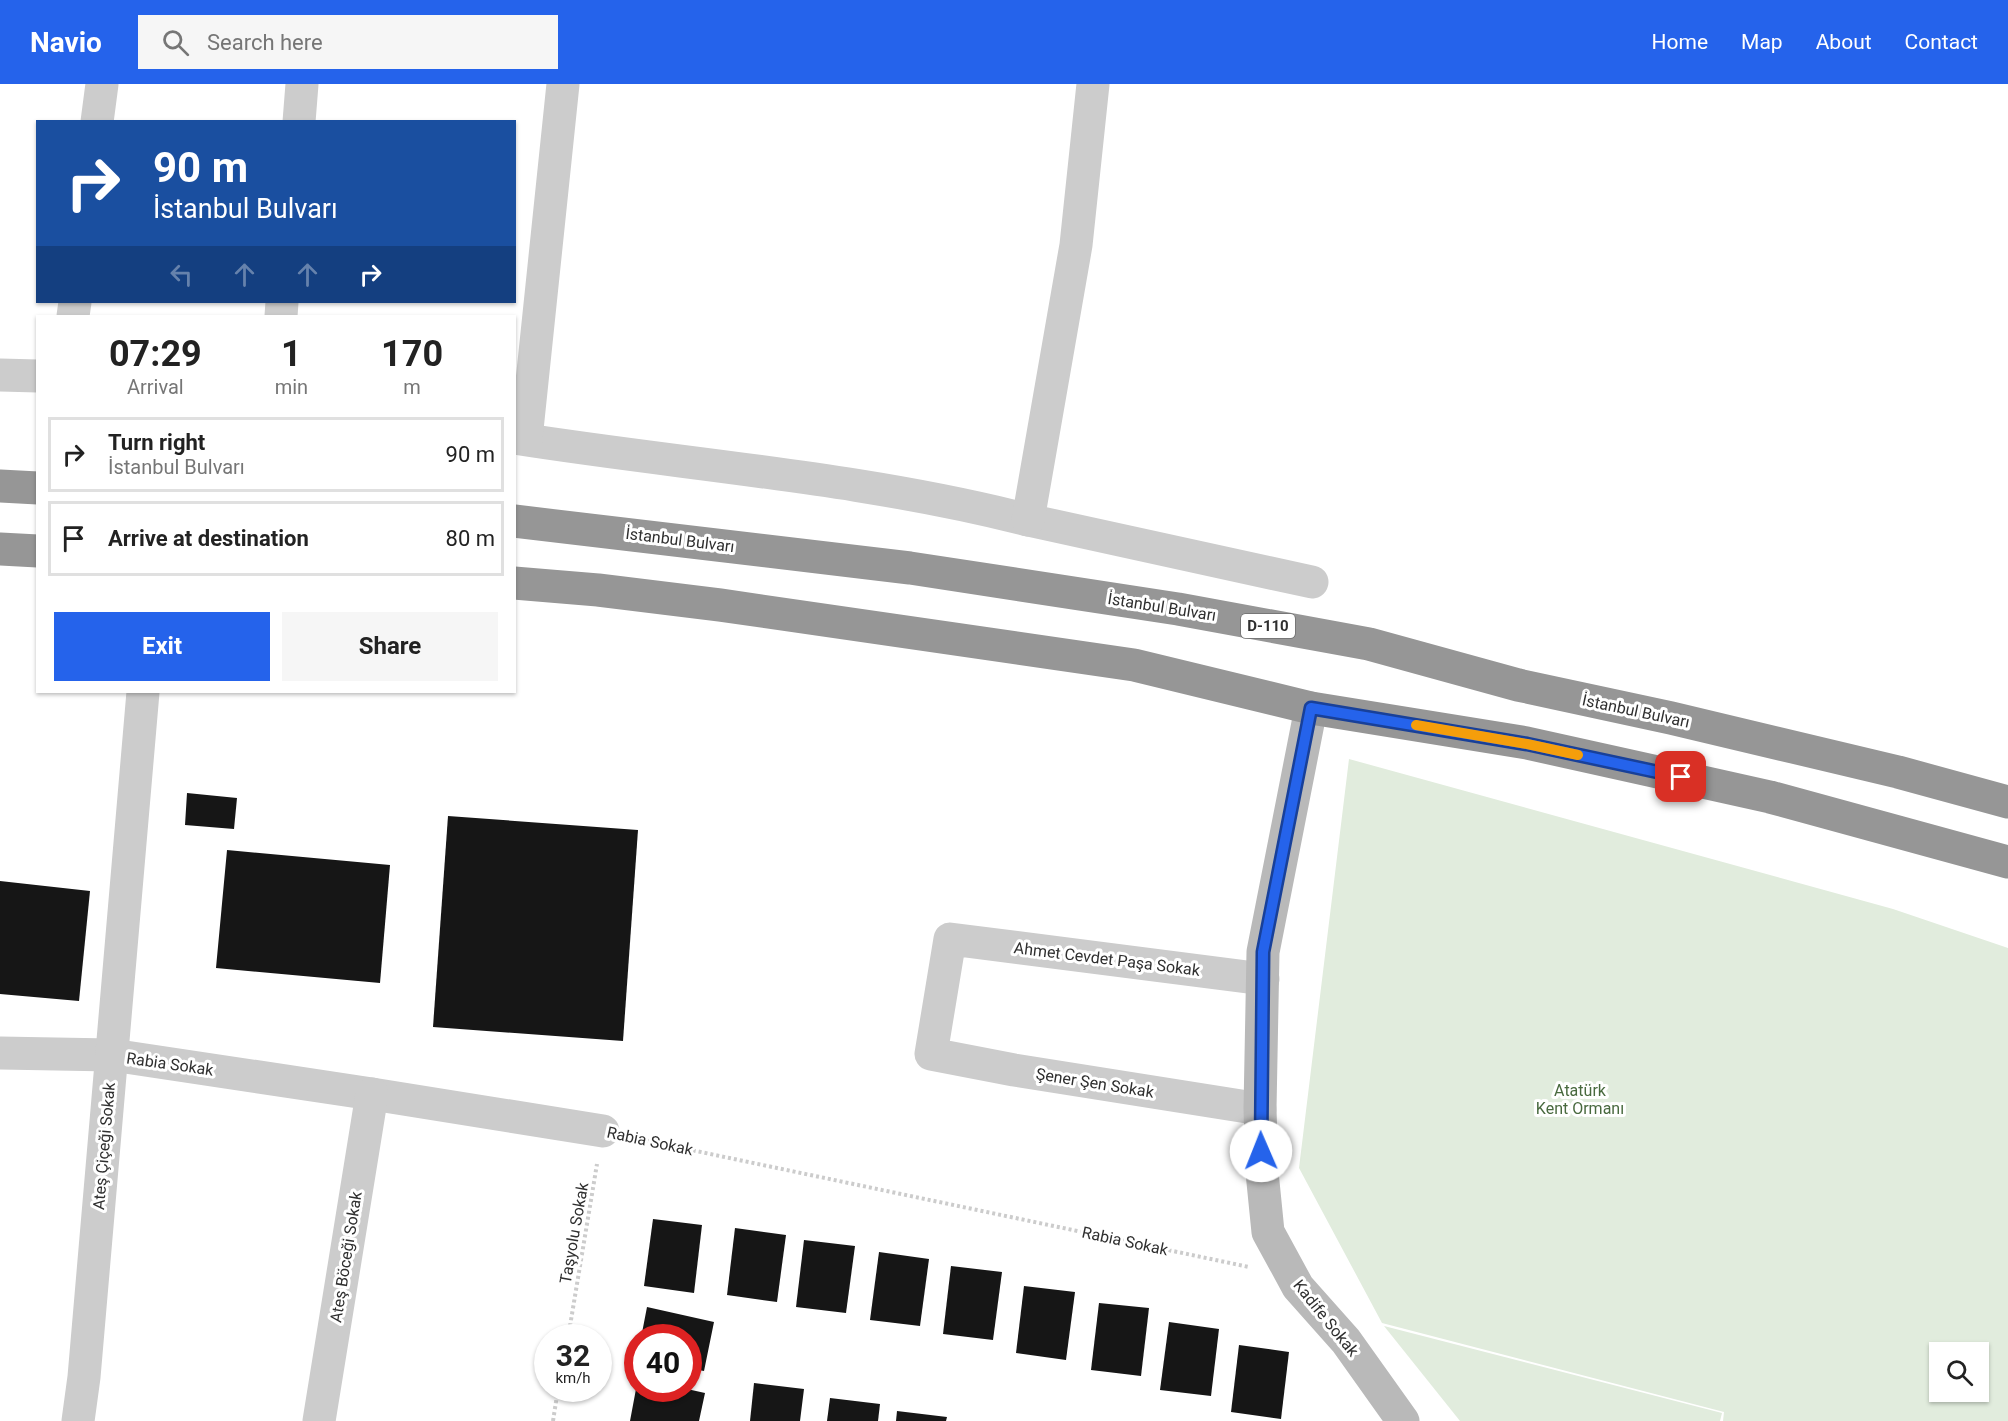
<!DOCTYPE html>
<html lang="en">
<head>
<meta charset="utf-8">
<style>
	:root { --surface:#fff; --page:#f6f6f6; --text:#222; --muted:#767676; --line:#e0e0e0; --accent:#2563eb }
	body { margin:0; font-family:Roboto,sans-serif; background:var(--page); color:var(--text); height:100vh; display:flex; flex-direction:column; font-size:22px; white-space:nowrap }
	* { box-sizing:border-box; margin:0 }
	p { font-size:20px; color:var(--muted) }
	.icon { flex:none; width:33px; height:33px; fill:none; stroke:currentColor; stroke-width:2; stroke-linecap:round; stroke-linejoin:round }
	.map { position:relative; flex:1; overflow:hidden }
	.sheet { position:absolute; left:36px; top:231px; width:480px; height:378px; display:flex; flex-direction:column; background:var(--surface); border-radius:0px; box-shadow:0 2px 4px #0004 }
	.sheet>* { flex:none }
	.banner { position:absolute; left:36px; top:36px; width:480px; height:183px; border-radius:0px; box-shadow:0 2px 4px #0004; background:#1a4fa0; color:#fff; overflow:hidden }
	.fabs { position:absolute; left:1929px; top:1258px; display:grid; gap:12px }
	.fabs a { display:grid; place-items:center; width:60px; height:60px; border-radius:0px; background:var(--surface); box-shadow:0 2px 4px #0004; font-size:30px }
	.speed { position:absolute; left:534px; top:1240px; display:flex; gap:12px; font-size:30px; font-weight:700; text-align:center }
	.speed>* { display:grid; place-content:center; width:78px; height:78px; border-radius:50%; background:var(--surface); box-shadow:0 2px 4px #0004; line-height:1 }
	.speed small { font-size:15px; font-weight:400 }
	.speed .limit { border:9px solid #d22; background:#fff; color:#111 }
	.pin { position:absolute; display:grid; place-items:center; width:51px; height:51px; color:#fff; margin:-26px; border-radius:12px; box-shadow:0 3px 9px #0006 }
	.me { position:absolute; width:66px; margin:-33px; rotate:359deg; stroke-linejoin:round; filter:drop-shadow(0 0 4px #0008) }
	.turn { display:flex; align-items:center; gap:21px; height:126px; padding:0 18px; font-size:27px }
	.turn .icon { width:78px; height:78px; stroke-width:2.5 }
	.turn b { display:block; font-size:42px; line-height:51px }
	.lanes { display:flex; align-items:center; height:57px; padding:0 18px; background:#0003; justify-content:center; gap:30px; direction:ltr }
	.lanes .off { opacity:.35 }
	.eta { display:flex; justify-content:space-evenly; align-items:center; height:102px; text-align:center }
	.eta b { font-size:36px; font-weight:700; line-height:42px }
	.action { display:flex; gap:12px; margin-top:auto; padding:12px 18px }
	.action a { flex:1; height:69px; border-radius:0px; background:var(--accent); color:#fff; font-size:24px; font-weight:700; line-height:69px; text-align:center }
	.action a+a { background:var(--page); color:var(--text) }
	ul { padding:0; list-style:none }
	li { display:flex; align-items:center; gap:18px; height:75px; margin:0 12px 9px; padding:0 6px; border:3px solid var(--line); border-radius:0px }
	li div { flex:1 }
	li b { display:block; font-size:22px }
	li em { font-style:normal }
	header { display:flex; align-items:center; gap:36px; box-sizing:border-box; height:84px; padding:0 30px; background:var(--accent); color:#fff }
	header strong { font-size:28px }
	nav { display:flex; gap:33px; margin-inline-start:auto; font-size:21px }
	.search { width:420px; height:54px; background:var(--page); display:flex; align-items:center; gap:15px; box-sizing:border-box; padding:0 21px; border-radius:0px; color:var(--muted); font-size:22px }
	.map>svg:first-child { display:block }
</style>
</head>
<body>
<header>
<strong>Navio</strong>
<div class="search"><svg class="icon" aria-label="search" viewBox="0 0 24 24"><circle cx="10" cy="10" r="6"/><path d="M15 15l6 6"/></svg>Search here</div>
<nav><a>Home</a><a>Map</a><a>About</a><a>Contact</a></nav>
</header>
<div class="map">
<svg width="2008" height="1337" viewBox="0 0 2008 1337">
	<rect width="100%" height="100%" fill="#fff"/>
	<g fill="#e1ecdd" fill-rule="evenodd">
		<path d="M1349 675 1893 825 2008 864V1337H1723L1724 1328 1382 1239 1299 1084ZM1940 1269H1978V1308H1940Z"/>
		<path d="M1384 1242 1722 1329 1720 1337H1460Z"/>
	</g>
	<g fill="#161616">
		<path d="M187 709 237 714 234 745 185 741Z"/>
		<path d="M448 732 638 746 623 957 433 943Z"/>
		<path d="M227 766 390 781 380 899 216 884Z"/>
		<path d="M0 797 90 807 79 917 0 910Z"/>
		<path d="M653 1135 702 1141 694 1209 644 1202Z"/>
		<path d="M735 1144 786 1151 777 1218 727 1211Z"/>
		<path d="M804 1156 855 1162 846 1229 796 1223Z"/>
		<path d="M879 1168 929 1175 920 1242 870 1236Z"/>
		<path d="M951 1182 1002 1188 993 1256 943 1250Z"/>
		<path d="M1024 1202 1075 1208 1066 1276 1016 1269Z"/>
		<path d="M1099 1219 1149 1224 1141 1292 1091 1286Z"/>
		<path d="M647 1223 714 1238 704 1287 688 1284V1254H641Z"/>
		<path d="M1169 1238 1219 1245 1211 1312 1160 1306Z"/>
		<path d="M1239 1261 1289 1268 1281 1335 1231 1328Z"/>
		<path d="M754 1299 804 1305 800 1337H750Z"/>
		<path d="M636 1305H687L705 1309 699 1337H630Z"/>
		<path d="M830 1314 880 1320 878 1337H827Z"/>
		<path d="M897 1327 947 1333 946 1337H896Z"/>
	</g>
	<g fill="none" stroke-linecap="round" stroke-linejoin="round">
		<g stroke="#ccc" stroke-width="4" stroke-dasharray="3 3" stroke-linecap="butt">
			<path d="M634 1054 1249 1183"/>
			<path d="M568 1254 597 1080"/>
			<path d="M553 1337 558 1305"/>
		</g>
		<g stroke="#ccc" stroke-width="33">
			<path d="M97 38 102 0"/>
			<path d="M299 38 302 0"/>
			<path d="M73 232 75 218"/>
			<path d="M281 232 282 218"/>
			<path d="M0 291 38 292"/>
			<path d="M514 354C685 381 860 393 1028 436L1312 498"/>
			<path d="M526 355 563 0"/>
			<path d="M1028 436 1076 161 1093 0"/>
			<path d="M0 969 112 971 372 1010 603 1047"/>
			<path d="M1260 1025 1014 986 931 970 950 855 1263 895"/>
			<path d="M78 1337 84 1293 143 608"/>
			<path d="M319 1337 372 1010"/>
		</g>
		<path stroke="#b9b9b9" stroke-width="33" d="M1311 624 1263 868 1260 1025 1262 1088 1268 1148 1298 1203 1346 1257 1403 1337"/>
		<g stroke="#969696" stroke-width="33">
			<path d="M0 402 38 404"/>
			<path d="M514 437 910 484 1178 525 1369 560 1518 601 1671 634 1898 688 2008 718"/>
			<path d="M0 465 38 467"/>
			<path d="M514 499 598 506 720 521 1134 581 1311 624 1527 659 1770 713 2008 778"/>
		</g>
	</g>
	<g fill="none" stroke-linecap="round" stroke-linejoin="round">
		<defs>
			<path id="route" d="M1261 1067 1263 868 1311 624 1527 660 1681 693"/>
		</defs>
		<use href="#route" stroke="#184099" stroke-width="15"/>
		<use href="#route" stroke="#2563eb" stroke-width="10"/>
		<path stroke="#f59e0b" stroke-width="10" d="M1416 641 1527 660 1578 671"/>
	</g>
	<g text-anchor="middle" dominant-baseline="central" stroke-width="6" stroke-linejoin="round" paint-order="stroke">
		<rect fill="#fff" stroke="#6d6d6d" stroke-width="1.5" x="1241" y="530" width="54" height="24" rx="4.5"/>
		<g font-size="15" font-weight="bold" fill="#2f2f2f">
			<text x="1268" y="542">D-110</text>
		</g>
		<g font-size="16" fill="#2f2f2f" stroke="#fff">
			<text transform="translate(680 456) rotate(7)">İstanbul Bulvarı</text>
			<text transform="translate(1162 523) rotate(9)">İstanbul Bulvarı</text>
			<text transform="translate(1636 627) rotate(12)">İstanbul Bulvarı</text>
			<text transform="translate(1107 875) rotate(7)">Ahmet Cevdet Paşa Sokak</text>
			<text transform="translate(170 980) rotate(8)">Rabia Sokak</text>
			<text transform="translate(1095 999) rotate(9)">Şener Şen Sokak</text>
			<text transform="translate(650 1057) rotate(12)">Rabia Sokak</text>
			<text transform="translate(104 1062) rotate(-85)">Ateş Çiçeği Sokak</text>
			<text transform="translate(574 1149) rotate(-80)">Taşyolu Sokak</text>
			<text transform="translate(1125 1157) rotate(12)">Rabia Sokak</text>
			<text transform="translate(346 1173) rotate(-81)">Ateş Böceği Sokak</text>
			<text transform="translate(1326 1234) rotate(51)">Kadife Sokak</text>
		</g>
		<g font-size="16" fill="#48693e" stroke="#fff">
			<text x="1580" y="1006">Atatürk<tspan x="1580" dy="18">Kent Ormanı</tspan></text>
		</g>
	</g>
</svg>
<div class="fabs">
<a><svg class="icon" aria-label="search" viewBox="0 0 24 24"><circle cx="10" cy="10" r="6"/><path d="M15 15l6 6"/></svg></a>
</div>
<div class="speed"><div>32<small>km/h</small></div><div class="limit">40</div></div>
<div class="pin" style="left:1681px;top:693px;background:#d93025"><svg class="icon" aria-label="arrive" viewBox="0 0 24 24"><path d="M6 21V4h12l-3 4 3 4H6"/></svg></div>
<svg class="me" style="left:1261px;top:1067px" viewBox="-20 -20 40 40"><circle r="19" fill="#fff"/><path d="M0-13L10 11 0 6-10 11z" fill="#2563eb"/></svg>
<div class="banner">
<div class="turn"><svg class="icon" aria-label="right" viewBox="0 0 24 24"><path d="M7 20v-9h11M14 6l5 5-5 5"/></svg><div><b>90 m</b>İstanbul Bulvarı</div></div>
<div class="lanes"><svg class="icon off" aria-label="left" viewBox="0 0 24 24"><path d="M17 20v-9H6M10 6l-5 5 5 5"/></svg><svg class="icon off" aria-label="ahead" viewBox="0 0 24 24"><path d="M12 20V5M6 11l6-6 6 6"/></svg><svg class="icon off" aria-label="ahead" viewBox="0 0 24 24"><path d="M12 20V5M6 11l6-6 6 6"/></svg><svg class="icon" aria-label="right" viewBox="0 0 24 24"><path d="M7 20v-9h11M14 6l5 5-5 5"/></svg></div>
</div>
<section class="sheet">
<div class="eta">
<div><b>07:29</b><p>Arrival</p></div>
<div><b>1</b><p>min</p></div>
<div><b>170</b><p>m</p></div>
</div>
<ul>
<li><svg class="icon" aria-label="right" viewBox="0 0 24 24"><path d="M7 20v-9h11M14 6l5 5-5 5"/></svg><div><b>Turn right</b><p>İstanbul Bulvarı</p></div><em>90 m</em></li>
<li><svg class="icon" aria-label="arrive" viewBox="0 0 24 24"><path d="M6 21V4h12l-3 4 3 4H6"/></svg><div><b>Arrive at destination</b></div><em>80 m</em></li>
</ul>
<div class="action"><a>Exit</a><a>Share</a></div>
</section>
</div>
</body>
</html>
